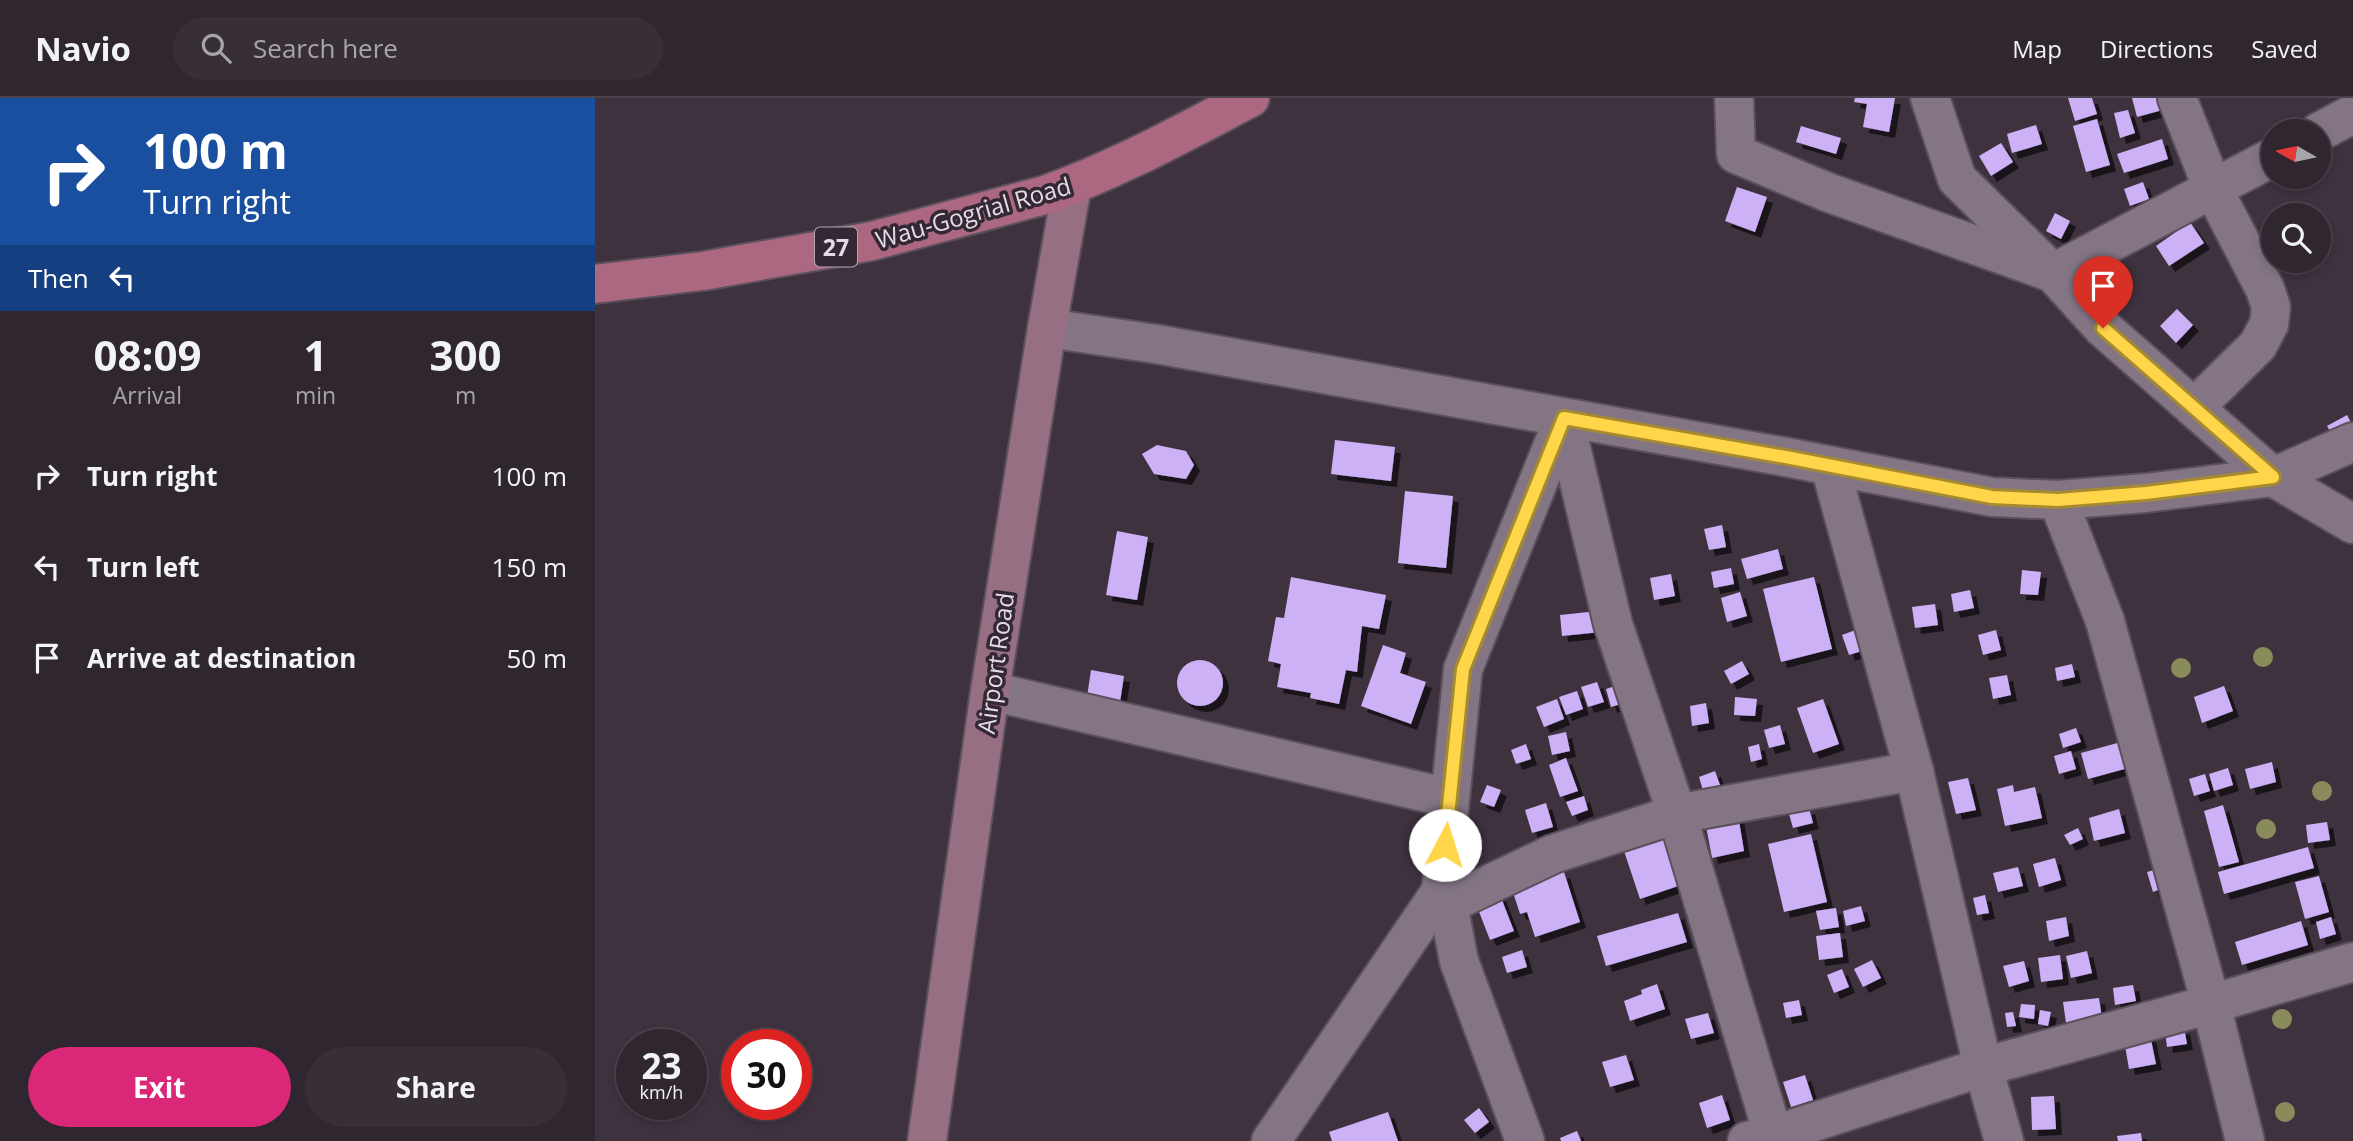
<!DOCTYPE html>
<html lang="en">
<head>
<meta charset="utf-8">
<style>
	:root { --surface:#2f262f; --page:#372e37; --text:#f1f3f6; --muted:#a7a5aa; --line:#4a434b; --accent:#db2777 }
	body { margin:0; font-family:"Open Sans",sans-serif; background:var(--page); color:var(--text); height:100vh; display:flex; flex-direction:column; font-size:26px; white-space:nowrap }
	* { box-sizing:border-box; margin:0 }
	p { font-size:23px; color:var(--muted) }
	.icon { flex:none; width:38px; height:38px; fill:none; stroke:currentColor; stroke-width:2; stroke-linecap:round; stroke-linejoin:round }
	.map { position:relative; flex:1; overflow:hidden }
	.details { display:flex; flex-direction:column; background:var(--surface); width:595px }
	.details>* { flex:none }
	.guide { background:#1a4fa0; color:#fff; overflow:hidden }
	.needle { width:46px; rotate:279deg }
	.buttons { position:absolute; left:1666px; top:21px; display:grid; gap:14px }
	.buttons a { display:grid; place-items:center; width:70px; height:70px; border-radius:50%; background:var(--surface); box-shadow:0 4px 10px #0003,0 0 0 2px var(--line); font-size:35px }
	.speed { position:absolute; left:21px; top:931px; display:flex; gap:14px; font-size:35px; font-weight:700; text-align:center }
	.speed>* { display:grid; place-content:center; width:91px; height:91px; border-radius:50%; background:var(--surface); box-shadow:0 4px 10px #0003,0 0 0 2px var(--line); line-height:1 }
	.speed small { font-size:18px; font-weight:400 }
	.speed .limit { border:10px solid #d22; background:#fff; color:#111 }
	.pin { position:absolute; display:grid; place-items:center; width:60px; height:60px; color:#fff; margin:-72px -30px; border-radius:50% 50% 50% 0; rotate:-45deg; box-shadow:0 0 7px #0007 }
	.pin .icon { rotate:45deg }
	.me { position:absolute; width:77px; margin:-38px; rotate:5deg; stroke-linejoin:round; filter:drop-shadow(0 0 5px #0008) }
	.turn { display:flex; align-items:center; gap:24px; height:147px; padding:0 28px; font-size:32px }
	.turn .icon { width:91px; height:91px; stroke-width:2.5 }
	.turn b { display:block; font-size:49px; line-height:60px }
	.then { display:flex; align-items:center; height:66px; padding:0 28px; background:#0003; gap:14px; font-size:26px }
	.eta { display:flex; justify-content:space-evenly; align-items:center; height:119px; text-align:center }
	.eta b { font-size:42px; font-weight:700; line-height:49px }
	.action { display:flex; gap:14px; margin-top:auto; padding:14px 28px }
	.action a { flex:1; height:80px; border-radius:42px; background:var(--accent); color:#fff; font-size:28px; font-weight:700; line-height:80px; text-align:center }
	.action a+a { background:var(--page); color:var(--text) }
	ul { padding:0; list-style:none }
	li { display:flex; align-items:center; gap:21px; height:91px; padding:0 28px }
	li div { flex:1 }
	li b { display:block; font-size:26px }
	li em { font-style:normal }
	header { display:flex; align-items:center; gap:42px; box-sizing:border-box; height:98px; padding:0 35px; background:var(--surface); border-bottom:2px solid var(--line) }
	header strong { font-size:33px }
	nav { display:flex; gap:38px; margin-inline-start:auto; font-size:24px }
	.search { width:490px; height:63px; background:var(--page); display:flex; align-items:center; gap:18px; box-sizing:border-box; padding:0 24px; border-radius:38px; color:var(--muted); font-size:26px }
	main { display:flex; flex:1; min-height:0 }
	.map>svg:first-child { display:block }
</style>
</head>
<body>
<header>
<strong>Navio</strong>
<div class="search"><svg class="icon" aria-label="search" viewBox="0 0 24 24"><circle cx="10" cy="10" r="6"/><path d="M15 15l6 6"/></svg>Search here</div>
<nav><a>Map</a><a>Directions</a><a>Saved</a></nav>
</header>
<main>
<section class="details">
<div class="guide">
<div class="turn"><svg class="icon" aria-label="right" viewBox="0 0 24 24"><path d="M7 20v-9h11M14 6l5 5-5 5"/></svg><div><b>100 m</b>Turn right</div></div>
<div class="then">Then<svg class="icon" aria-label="left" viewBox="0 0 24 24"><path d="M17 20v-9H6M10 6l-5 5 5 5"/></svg></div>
</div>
<div class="eta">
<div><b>08:09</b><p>Arrival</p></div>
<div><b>1</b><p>min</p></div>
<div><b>300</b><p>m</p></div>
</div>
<ul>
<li><svg class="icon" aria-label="right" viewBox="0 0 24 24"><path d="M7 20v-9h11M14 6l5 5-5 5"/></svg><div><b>Turn right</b></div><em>100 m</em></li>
<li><svg class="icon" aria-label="left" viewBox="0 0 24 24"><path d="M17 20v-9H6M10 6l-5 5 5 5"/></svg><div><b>Turn left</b></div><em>150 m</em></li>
<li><svg class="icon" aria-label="arrive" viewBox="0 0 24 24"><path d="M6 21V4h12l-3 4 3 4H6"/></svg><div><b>Arrive at destination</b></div><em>50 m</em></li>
</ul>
<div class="action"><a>Exit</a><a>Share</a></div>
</section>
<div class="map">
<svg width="1758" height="1043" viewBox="0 0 1758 1043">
	<defs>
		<filter id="shadow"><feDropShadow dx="6" dy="6" stdDeviation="0" flood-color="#0009"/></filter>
	</defs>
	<rect width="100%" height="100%" fill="#3f323f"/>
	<g fill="#ccb1f6" filter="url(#shadow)">
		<path d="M1260 0H1300L1294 34 1268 29 1272 6 1259 4Z"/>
		<path d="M1473 0H1497L1502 16 1480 23Z"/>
		<path d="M1537 0H1568L1571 11 1542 19Z"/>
		<path d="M1533 12 1540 35 1525 40 1519 15Z"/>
		<path d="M1502 21 1515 67 1491 74 1478 28Z"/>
		<path d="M1441 27 1447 46 1417 55 1412 36Z"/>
		<path d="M1206 28 1246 40 1241 56 1201 44Z"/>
		<path d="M1567 41 1573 61 1529 75 1522 56Z"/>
		<path d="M1406 45 1418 64 1396 78 1384 58Z"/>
		<path d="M1548 84 1554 101 1535 108 1529 91Z"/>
		<path d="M1142 89 1172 99 1160 134 1130 123Z"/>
		<path d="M1460 115 1475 123 1466 141 1451 133Z"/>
		<path d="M1595 124 1609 145 1574 168 1561 148Z"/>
		<path d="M1582 211 1598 227 1581 245 1565 228Z"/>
		<path d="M1752 317 1758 328 1742 345 1732 328Z"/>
		<path d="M740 342 800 349 796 383 736 376Z"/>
		<path d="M562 347 591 353 599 367 591 381 559 376 547 356Z"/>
		<path d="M810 393 858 398 851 470 803 465Z"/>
		<path d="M1127 427 1131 449 1114 452 1109 431Z"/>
		<path d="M522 433 553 439 542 502 511 497Z"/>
		<path d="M1183 451 1188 471 1152 481 1146 461Z"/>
		<path d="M1136 470 1139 486 1119 490 1116 474Z"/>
		<path d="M1427 472 1446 474 1443 497 1425 496Z"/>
		<path d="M1076 476 1080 498 1059 502 1055 480Z"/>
		<path d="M696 479 791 497 784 531 767 528 762 574 751 572 744 606 715 600 716 595 682 589 686 566 673 563 681 519 689 520Z"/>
		<path d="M1219 479 1237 551 1186 564 1168 491Z"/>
		<path d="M1375 492 1379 510 1359 514 1356 496Z"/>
		<path d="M1145 494 1152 518 1132 524 1126 500Z"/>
		<path d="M1340 506 1343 527 1320 530 1317 509Z"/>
		<path d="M1003 513 1006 534 967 538 965 517Z"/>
		<path d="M1266 530 1273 551 1254 557 1247 537Z"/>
		<path d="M1401 532 1406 552 1388 557 1383 537Z"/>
		<path d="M788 547 811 555 805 575 831 584 816 626 766 608Z"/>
		<circle cx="605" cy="585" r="23"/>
		<path d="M1147 563 1154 576 1136 586 1129 573Z"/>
		<path d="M1477 566 1480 579 1462 583 1460 570Z"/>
		<path d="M496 572 529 578 525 604 492 599Z"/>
		<path d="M1412 577 1416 597 1398 601 1394 580Z"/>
		<path d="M1002 584 1009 604 993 609 986 589Z"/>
		<path d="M1026 586 1032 604 1016 609 1011 591Z"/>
		<path d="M1629 588 1638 613 1607 625 1599 599Z"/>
		<path d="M982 593 988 611 971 617 964 599Z"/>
		<path d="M1140 599 1162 601 1160 618 1139 617Z"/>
		<path d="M962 601 969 621 949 629 941 609Z"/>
		<path d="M1228 601 1244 646 1218 655 1202 610Z"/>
		<path d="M1111 605 1114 625 1097 628 1095 608Z"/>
		<path d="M1185 627 1190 646 1174 650 1169 632Z"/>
		<path d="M1481 630 1486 644 1468 650 1464 636Z"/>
		<path d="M971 634 975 653 957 657 953 638Z"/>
		<path d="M1526 644 1533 670 1493 681 1486 655Z"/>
		<path d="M931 646 936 661 921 666 916 652Z"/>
		<path d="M1164 646 1167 661 1156 664 1153 649Z"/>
		<path d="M1476 653 1481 671 1464 676 1459 658Z"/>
		<path d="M971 660 983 693 965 699 954 667Z"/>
		<path d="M1677 664 1681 684 1655 691 1650 671Z"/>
		<path d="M1633 670 1638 687 1619 693 1614 676Z"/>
		<path d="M1120 673 1126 690 1109 696 1104 679Z"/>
		<path d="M1610 676 1615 693 1599 698 1594 681Z"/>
		<path d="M1373 680 1381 712 1361 716 1353 684Z"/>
		<path d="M892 687 906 692 899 709 885 704Z"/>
		<path d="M1418 687 1419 694 1440 689 1447 720 1410 728 1402 691Z"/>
		<path d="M989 698 993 712 977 718 971 704Z"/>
		<path d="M951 705 958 729 937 735 930 712Z"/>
		<path d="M1628 707 1644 764 1624 769 1609 713Z"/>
		<path d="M1214 710 1218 725 1198 730 1194 716Z"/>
		<path d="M1524 711 1530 735 1499 743 1494 720Z"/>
		<path d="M1143 717 1149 753 1117 760 1110 723Z"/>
		<path d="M1732 724 1735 742 1713 745 1711 727Z"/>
		<path d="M1483 730 1488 741 1475 747 1469 737Z"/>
		<path d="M1072 735 1089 786 1045 801 1028 750Z"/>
		<path d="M1216 736 1232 804 1189 814 1173 746Z"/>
		<path d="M1713 749 1719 770 1629 796 1623 774Z"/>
		<path d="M1460 760 1466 782 1444 789 1438 766Z"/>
		<path d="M1423 769 1428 788 1403 794 1398 775Z"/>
		<path d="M1569 769 1575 787 1558 794 1552 774Z"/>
		<path d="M969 774 985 824 940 839 932 814 925 816 917 791Z"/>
		<path d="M1724 778 1734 814 1710 821 1700 784Z"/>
		<path d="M905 797 919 833 895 842 881 806Z"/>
		<path d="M1390 797 1394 815 1382 817 1378 800Z"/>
		<path d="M1266 808 1270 823 1251 828 1248 813Z"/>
		<path d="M1241 810 1244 829 1225 832 1221 813Z"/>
		<path d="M1083 815 1092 844 1011 868 1002 838Z"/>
		<path d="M1471 819 1474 838 1454 843 1451 823Z"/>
		<path d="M1736 819 1741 836 1725 841 1721 824Z"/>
		<path d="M1706 823 1713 847 1647 867 1640 844Z"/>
		<path d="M1245 835 1248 859 1224 862 1221 838Z"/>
		<path d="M927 852 932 869 912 875 907 859Z"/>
		<path d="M1492 853 1497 875 1476 880 1471 858Z"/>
		<path d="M1465 857 1468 881 1446 884 1443 860Z"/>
		<path d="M1277 862 1286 880 1268 889 1259 871Z"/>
		<path d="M1429 863 1434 883 1414 889 1408 868Z"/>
		<path d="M1247 871 1254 889 1239 895 1232 877Z"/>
		<path d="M1062 886 1070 911 1035 923 1029 903 1047 896 1046 892Z"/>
		<path d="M1538 887 1541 903 1520 907 1518 890Z"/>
		<path d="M1504 900 1508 927 1472 932 1468 904Z"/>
		<path d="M1204 902 1207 917 1191 920 1188 905Z"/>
		<path d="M1426 906 1440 907 1439 921 1424 919Z"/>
		<path d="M1445 912 1456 914 1453 928 1443 926Z"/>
		<path d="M1418 914 1421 928 1412 929 1410 915Z"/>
		<path d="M1113 915 1119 935 1096 941 1090 921Z"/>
		<path d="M1589 930 1592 946 1572 949 1570 933Z"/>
		<path d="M1555 937 1561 966 1534 971 1529 942Z"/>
		<path d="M1031 957 1039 982 1015 989 1007 964Z"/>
		<path d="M1210 977 1218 1002 1196 1009 1188 984Z"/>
		<path d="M1127 997 1135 1022 1112 1030 1104 1005Z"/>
		<path d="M1459 998 1461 1031 1437 1032 1436 999Z"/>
		<path d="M884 1010 894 1024 880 1035 869 1022Z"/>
		<path d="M793 1014 803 1043H737L734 1034Z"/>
		<path d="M982 1033 986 1043H966L965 1040Z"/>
		<path d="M1546 1035 1547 1043H1523L1522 1038Z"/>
	</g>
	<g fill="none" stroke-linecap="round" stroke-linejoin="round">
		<defs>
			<g id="street">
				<path d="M1139 0 1141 56 1232 94 1458 175 1508 230 1678 379 1758 426"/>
				<path d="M1335 0 1362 81 1458 175 1678 59"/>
				<path d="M1582 0 1618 91 1670 191 1676 209 1674 226 1663 247 1599 310"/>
				<path d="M1724 34 1758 16"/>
				<path d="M452 230 561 246 1196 360 1397 399 1463 402 1551 395 1678 379 1758 344"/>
				<path d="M969 320 1018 526 1082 716 1180 1043"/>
				<path d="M1235 368 1319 673 1388 969 1409 1043"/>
				<path d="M1463 402 1510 523 1616 906 1650 1043"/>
				<path d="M395 593 854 700"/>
				<path d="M853 806 958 756 1082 716 1319 673"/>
				<path d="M676 1043 846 793"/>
				<path d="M930 1043 864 863 853 806 846 793 868 571 969 320"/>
				<path d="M1152 1043 1179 1037 1388 969 1616 906 1758 864"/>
			</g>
			<path id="secondary" d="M332 1043 395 593 452 230 477 88"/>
			<path id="primary" d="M0 186 108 173 277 143 450 97C521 72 588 35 655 0"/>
		</defs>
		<use href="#street" stroke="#5a505b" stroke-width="42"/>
		<use href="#secondary" stroke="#5a505b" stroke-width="42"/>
		<use href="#primary" stroke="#5a505b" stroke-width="42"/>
		<use href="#street" stroke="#837584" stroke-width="38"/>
		<use href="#secondary" stroke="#976f82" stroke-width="38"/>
		<use href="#primary" stroke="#ac6881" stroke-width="38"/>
	</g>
	<g fill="#898c5a">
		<circle cx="1668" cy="559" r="10"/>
		<circle cx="1586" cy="570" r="10"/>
		<circle cx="1727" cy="693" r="10"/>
		<circle cx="1671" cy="731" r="10"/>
		<circle cx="1687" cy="921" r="10"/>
		<circle cx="1690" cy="1014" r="10"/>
	</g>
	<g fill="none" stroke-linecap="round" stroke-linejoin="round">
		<defs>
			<path id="route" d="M850 747 868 571 969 320 1196 360 1397 399 1463 402 1551 395 1678 379 1508 230"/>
		</defs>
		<use href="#route" stroke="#a68a30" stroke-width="18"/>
		<use href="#route" stroke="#ffd54a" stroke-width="12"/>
	</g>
	<g text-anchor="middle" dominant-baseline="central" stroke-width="7" stroke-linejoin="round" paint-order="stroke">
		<rect fill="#342835" stroke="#afa6b0" stroke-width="2" x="220" y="129.5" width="42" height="39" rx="5"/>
		<g font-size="23" font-weight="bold" fill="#e4dce4">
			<text x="241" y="149">27</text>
		</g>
		<g font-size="24" fill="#e4dce4" stroke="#342835">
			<text transform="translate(378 114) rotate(-16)">Wau-Gogrial Road</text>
			<text transform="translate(400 565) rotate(-82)">Airport Road</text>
		</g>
	</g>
</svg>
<div class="buttons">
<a><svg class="needle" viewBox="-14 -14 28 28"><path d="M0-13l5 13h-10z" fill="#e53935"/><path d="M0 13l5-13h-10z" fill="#a7a5aa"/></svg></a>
<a><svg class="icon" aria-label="search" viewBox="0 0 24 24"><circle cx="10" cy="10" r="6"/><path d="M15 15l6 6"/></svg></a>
</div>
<div class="speed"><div>23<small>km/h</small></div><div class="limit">30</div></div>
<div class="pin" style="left:1508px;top:230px;background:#d93025"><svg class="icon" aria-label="arrive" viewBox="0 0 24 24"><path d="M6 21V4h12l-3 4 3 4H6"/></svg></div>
<svg class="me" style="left:850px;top:747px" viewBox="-20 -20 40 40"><circle r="19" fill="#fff"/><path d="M0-13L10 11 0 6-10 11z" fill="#ffd54a"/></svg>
</div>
</main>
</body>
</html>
